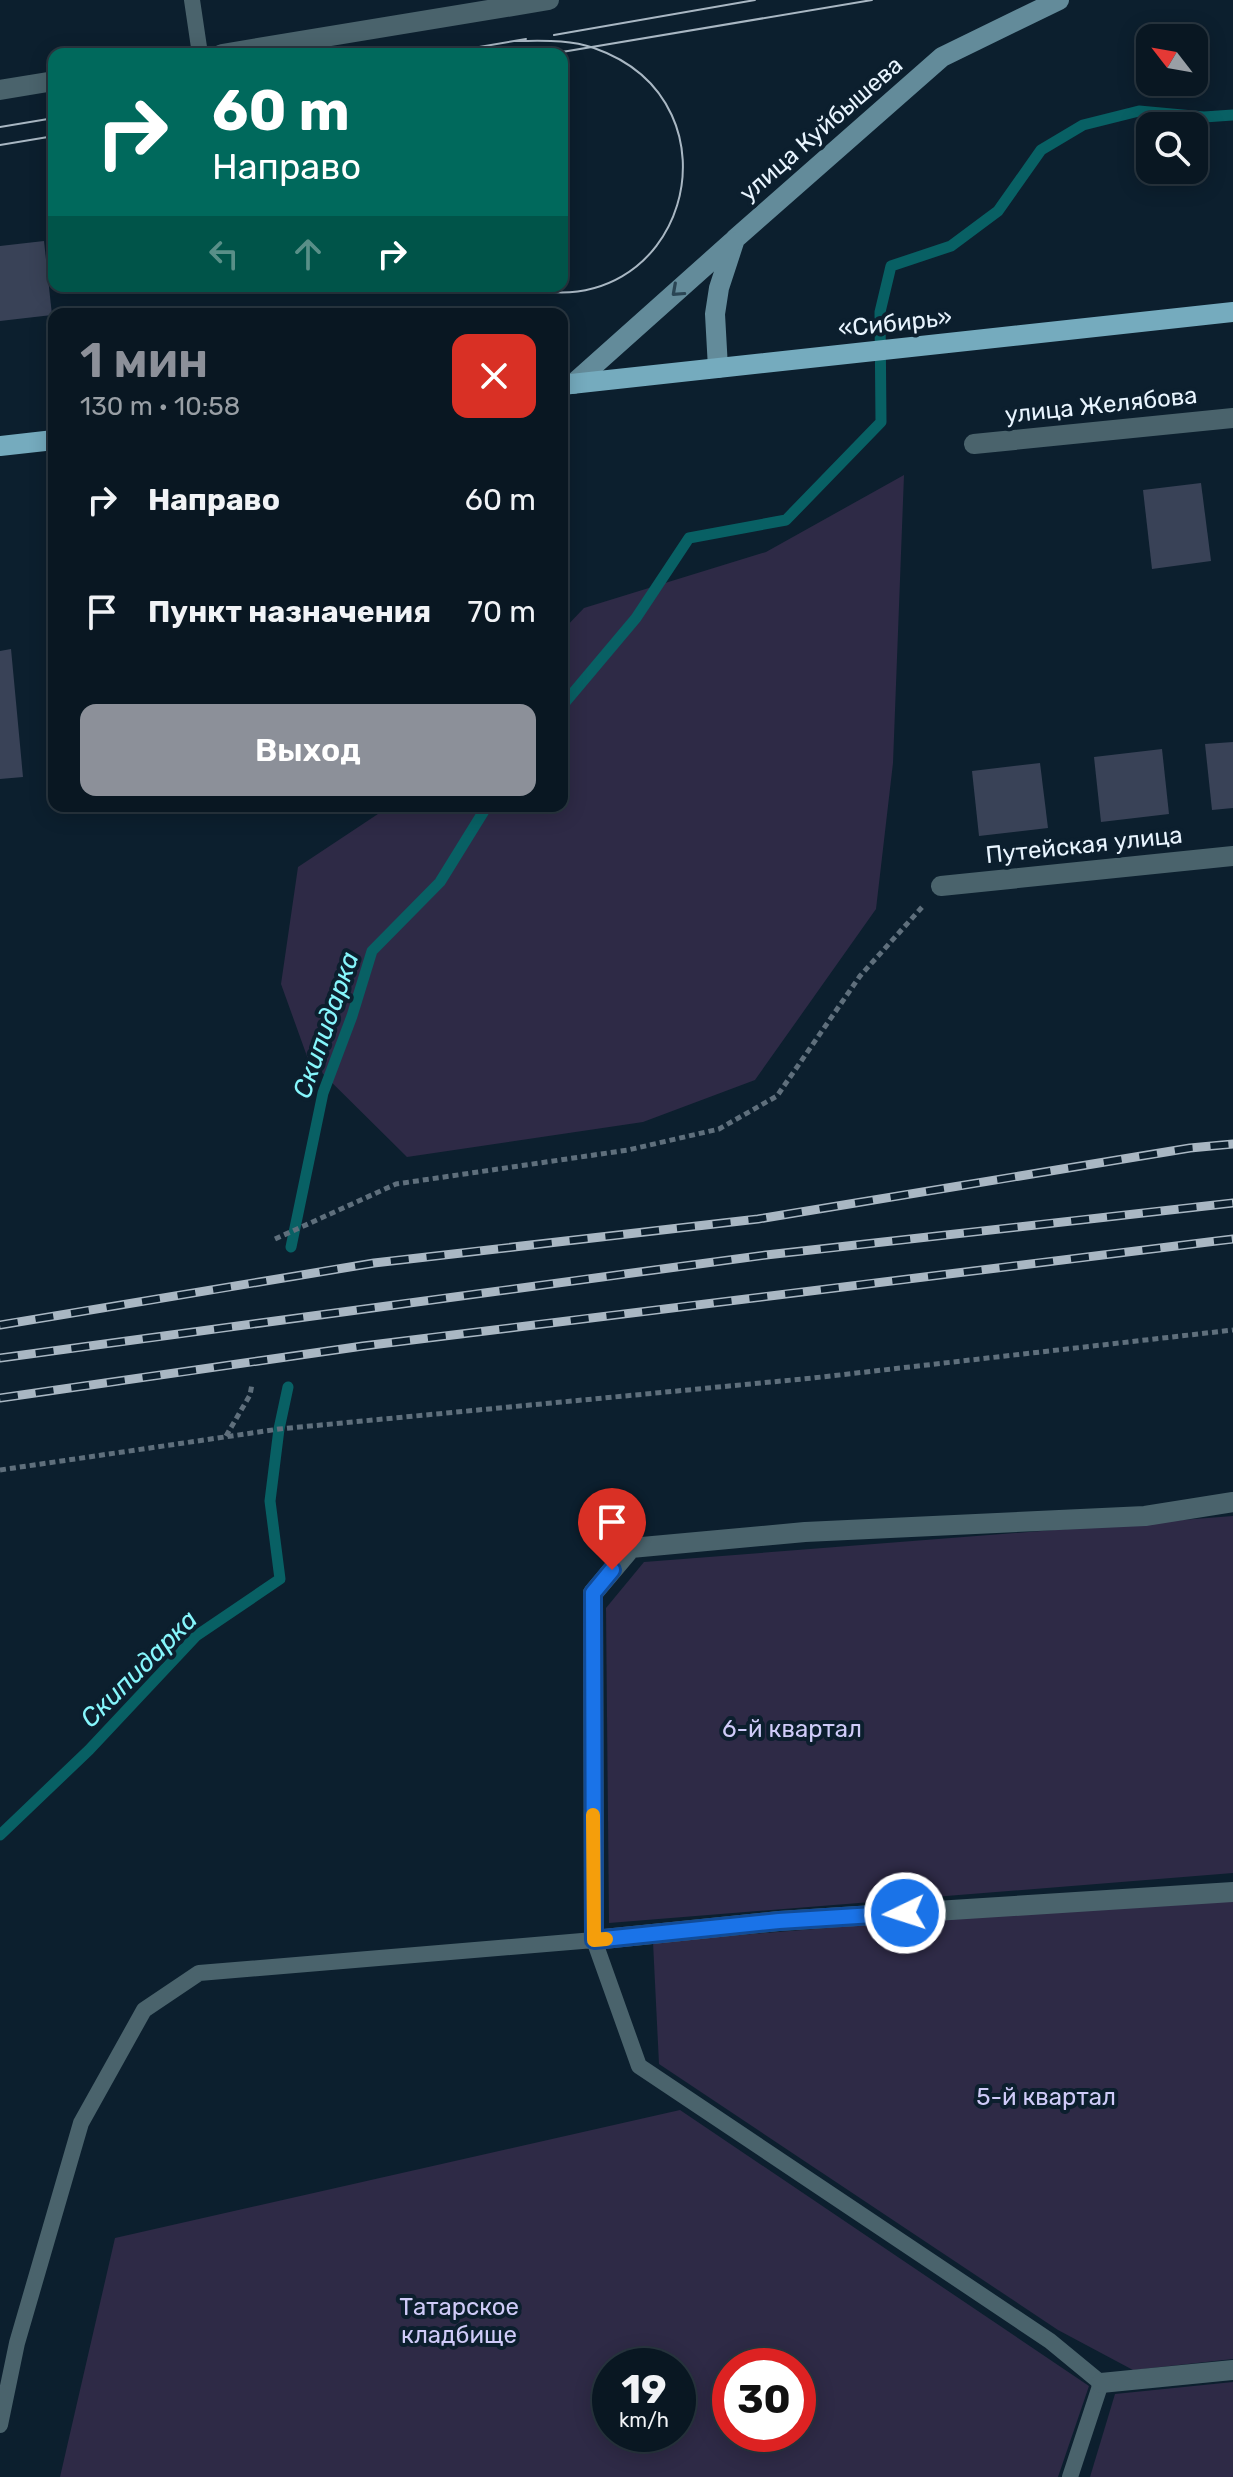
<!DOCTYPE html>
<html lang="ru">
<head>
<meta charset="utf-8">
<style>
	:root { --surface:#091722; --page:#17242f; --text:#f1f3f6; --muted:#999fa5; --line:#293640; --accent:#8c9099 }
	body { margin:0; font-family:Rubik,sans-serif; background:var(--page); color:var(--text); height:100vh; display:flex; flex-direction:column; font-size:30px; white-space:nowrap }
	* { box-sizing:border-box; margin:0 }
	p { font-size:26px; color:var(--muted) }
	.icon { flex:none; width:44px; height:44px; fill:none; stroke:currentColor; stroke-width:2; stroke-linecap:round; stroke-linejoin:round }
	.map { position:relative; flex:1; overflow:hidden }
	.panel { position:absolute; left:48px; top:308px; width:520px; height:504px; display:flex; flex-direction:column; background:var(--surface); border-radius:16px; box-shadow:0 4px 20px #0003,0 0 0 2px var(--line) }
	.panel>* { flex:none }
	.top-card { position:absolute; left:48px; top:48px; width:520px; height:244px; border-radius:16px; box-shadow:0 4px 20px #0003,0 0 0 2px var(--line); background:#00695c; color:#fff; overflow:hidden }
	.needle { width:52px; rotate:301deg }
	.tools { position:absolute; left:1136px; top:24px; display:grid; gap:16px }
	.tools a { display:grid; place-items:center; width:72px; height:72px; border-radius:16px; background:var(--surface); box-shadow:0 4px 20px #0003,0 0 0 2px var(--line); font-size:40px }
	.speed { position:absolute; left:592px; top:2348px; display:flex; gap:16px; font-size:40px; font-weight:700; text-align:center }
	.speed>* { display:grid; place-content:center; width:104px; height:104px; border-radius:50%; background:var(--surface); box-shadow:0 4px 20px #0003,0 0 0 2px var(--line); line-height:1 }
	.speed small { font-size:20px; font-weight:400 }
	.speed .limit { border:12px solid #d22; background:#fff; color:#111 }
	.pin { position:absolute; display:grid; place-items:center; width:68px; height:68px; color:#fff; margin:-82px -34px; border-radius:50% 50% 50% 0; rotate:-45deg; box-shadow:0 0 8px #0007 }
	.pin .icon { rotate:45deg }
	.me { position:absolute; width:88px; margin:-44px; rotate:266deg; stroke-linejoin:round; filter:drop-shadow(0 0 6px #0008) }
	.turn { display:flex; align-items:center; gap:28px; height:168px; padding:0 32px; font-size:36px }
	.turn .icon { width:104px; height:104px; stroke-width:2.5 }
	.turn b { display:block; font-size:56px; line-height:68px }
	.lanes { display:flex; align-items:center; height:76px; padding:0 32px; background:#0003; justify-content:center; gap:40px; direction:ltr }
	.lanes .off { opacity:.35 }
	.round { display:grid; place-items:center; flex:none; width:84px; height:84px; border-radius:16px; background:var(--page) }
	.overview { display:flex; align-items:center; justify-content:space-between; height:136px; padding:0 32px }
	h1 { font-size:48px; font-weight:600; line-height:60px; color:var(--accent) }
	.action { display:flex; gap:16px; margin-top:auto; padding:16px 32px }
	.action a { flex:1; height:92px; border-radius:16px; background:var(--accent); color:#fff; font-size:32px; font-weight:600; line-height:92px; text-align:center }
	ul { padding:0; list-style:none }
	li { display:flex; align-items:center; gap:24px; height:112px; padding:0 32px }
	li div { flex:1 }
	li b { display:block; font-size:30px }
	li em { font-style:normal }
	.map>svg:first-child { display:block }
</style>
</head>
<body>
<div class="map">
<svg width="1233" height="2477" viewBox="0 0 1233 2477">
	<rect width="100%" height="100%" fill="#0c1f2e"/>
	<g fill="#2e2a46" fill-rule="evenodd">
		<path d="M904 475 893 763 876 909 755 1080 643 1122 407 1157 308 1059 281 984 298 867 390 806H562V631L584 608 766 552Z"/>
		<path d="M1233 1516V1873L609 1923 606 1608 644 1562Z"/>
		<path d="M1233 1895V2359L1133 2370 1058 2330 659 2064 653 1942Z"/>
		<path d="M680 2110 1089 2386 1058 2477H60L115 2238ZM678 2366V2434H610V2366ZM798 2366V2434H730V2366Z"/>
		<path d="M1233 2382V2477H1090L1115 2394Z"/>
	</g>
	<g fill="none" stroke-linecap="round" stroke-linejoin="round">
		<g stroke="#086064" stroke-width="11">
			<path d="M562 706 636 618 689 538 786 520 881 422 880 312 891 266 951 246 998 211 1041 150 1083 125 1139 111 1204 117 1233 115"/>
			<path d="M291 1247 323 1093 352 1016 372 951 440 882 487 806"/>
			<path d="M0 1835 89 1750 196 1636 280 1579 270 1501 279 1429 288 1387"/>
		</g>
	</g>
	<g fill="#394257">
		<path d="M44 241 52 315 0 321V246Z"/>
		<path d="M1201 483 1211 561 1152 569 1143 490Z"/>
		<path d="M11 649 23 777 0 779V651Z"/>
		<path d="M1233 742V808L1212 810 1205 744Z"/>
		<path d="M1162 749 1169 814 1101 822 1094 757Z"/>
		<path d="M1040 763 1048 828 979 836 972 771Z"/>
	</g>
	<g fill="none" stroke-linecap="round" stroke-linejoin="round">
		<g stroke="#5f6f7c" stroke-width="5" stroke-dasharray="6 4" stroke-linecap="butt">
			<path d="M275 1239 396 1184 628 1150 719 1129 777 1096 860 976 924 905"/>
			<path d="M226 1436 250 1395 252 1384"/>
			<path d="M0 1470 279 1429 813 1378 1233 1330"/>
		</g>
		<g stroke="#4a636c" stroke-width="16">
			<path d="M192 0 200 54"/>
			<path d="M0 2425 17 2343 81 2123 144 2010 199 1973 594 1940 639 2066 1050 2341 1101 2383 1070 2477"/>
		</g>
		<g stroke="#4a636c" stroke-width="20">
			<path d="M222 54 549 0"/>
			<path d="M0 90 54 81"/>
			<path d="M974 444 1233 418"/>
			<path d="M941 886 1233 856"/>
			<path d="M1233 1502 1145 1516 805 1532 631 1548 593 1593 594 1940 779 1921 1233 1892"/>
			<path d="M1101 2383 1233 2370"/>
		</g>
		<g stroke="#638b9a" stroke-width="20">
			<path d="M718 368 715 314 719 288 735 239 942 57 1059 0"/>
			<path d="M573 384 732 242"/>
		</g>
		<g stroke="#75abbe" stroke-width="20">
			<path d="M562 385 1233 312"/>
			<path d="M0 446 54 440"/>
		</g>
		<g stroke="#a9b7c3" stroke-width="2">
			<path d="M554 35 755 0"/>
			<path d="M515 41C542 41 568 39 594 48 751 103 684 333 518 286"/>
			<path d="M438 54 526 39"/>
			<path d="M550 54 872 0"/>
			<path d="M0 127 54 118"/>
			<path d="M0 145 54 136"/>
		</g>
		<defs>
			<g id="rail">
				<path d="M0 1325 374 1263 758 1219 1190 1148 1233 1144"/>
				<path d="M0 1358 766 1255 1233 1203"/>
				<path d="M0 1398 363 1346 1233 1239"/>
			</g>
		</defs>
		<use href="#rail" stroke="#a9b7c3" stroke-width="9"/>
		<use href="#rail" stroke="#0c1f2e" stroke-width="6" stroke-dasharray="18" stroke-linecap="butt"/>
	</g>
	<defs><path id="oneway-chevron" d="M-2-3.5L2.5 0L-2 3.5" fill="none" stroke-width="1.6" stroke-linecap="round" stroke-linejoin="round" transform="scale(2)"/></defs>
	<use stroke="#2a4554" href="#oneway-chevron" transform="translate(677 291) rotate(138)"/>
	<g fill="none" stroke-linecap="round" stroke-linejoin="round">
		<defs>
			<path id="route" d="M612 1570 593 1593 594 1940 779 1921 905 1913"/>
		</defs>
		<use href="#route" stroke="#114b97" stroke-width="20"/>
		<use href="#route" stroke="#1a73e8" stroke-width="14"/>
		<path stroke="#f59e0b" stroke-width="14" d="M593 1815 594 1940 606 1939"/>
	</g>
	<g text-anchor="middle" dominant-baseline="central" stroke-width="8" stroke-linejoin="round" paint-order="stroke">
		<g font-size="24" fill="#e8f4fe" stroke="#0c1f2e">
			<text transform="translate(821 129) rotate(-41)">улица Куйбышева</text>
			<text transform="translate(895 323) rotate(-6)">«Сибирь»</text>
			<text transform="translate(1101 405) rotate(-6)">улица Желябова</text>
			<text transform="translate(1084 845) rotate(-6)">Путейская улица</text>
		</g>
		<g font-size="24" fill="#cfcbf8" stroke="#0c1f2e">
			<text x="792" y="1729">6-й квартал</text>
			<text x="1046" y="2097">5-й квартал</text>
			<text x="459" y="2307">Татарское<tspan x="459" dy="28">кладбище</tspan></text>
		</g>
		<g font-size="26" font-style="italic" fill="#86f6fc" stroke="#0c1f2e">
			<text transform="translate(326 1025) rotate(-71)">Скипидарка</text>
			<text transform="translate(139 1669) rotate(-45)">Скипидарка</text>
		</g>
	</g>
</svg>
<div class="tools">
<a><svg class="needle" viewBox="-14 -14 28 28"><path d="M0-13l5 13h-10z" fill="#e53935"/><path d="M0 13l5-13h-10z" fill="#999fa5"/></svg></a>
<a><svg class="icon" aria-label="search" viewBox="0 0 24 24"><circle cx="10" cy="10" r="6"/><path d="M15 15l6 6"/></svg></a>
</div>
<div class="speed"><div>19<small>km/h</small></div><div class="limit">30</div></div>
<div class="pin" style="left:612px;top:1570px;background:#d93025"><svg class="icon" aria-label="arrive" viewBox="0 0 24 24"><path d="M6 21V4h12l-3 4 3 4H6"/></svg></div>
<svg class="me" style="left:905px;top:1913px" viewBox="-20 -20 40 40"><circle r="17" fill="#1a73e8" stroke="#fff" stroke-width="3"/><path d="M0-11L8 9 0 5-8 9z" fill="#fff"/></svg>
<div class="top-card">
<div class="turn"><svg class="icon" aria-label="right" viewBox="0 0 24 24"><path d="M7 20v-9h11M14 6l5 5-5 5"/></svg><div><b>60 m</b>Направо</div></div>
<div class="lanes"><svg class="icon off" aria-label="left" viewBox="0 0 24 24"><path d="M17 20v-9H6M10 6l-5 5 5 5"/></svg><svg class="icon off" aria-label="ahead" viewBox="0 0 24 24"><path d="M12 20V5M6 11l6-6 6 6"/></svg><svg class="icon" aria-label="right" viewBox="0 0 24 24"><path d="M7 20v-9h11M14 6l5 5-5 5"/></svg></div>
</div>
<section class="panel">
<div class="overview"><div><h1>1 мин</h1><p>130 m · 10:58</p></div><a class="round" style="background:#d93025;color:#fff"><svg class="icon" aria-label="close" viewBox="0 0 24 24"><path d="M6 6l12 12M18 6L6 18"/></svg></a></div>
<ul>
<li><svg class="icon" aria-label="right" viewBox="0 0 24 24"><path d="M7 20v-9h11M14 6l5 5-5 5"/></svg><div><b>Направо</b></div><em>60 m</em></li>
<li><svg class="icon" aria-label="arrive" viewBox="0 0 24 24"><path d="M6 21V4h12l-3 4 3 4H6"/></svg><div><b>Пункт назначения</b></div><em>70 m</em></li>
</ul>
<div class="action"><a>Выход</a></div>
</section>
</div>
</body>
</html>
